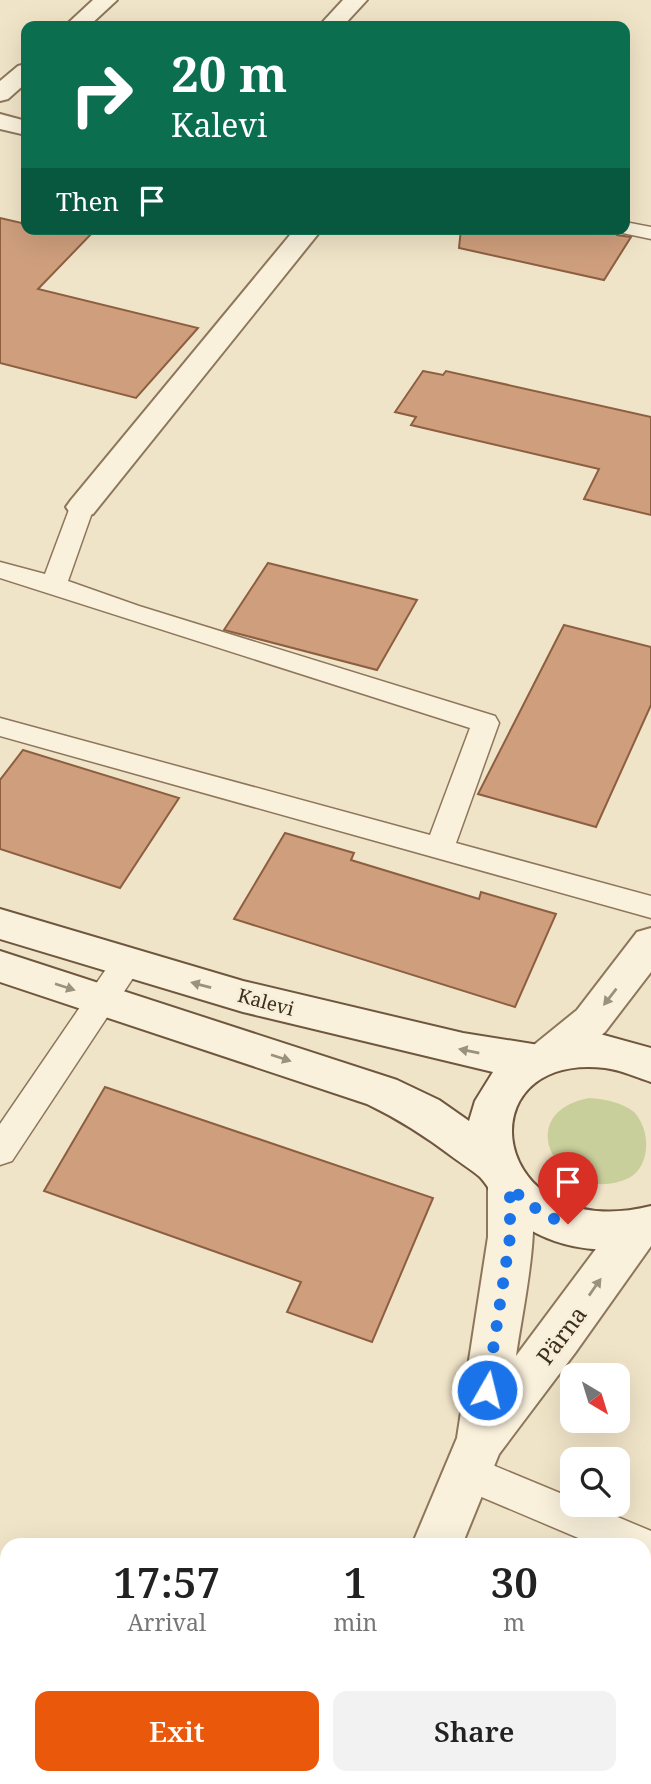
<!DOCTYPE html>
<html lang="en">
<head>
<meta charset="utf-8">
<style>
	:root { --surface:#fff; --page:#f2f2f2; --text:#222; --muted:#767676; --accent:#ea580c }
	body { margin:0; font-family:"Noto Serif",serif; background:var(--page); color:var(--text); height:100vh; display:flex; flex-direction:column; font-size:26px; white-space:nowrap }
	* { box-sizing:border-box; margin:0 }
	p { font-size:23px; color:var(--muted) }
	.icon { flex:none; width:38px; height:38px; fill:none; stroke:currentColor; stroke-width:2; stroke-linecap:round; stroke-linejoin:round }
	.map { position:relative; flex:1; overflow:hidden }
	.panel { position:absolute; left:0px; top:1538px; width:651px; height:247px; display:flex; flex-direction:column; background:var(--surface); border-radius:21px 21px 0 0; box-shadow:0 7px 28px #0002 }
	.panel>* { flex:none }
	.hud { position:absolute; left:21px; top:21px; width:609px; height:214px; border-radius:14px; box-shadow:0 7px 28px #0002; background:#0b6e4f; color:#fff; overflow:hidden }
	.needle { width:46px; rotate:142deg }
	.tools { position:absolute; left:560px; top:1363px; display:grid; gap:14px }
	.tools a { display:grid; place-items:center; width:70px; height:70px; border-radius:14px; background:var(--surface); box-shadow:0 7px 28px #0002; font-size:35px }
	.pin { position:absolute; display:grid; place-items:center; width:60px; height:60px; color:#fff; margin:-72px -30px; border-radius:50% 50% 50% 0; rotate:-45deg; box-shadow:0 0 7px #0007 }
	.pin .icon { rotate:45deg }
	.me { position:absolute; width:77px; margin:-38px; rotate:8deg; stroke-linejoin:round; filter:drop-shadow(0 0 5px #0008) }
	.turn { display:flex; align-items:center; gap:24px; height:147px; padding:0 35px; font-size:32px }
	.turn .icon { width:91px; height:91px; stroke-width:2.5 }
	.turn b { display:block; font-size:49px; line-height:60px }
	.then { display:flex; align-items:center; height:66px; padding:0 35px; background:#0003; gap:14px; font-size:26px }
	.eta { display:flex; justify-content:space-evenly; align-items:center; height:119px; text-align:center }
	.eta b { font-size:42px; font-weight:600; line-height:49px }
	.primary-button { display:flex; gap:14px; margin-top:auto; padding:14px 35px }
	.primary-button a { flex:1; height:80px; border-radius:14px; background:var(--accent); color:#fff; font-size:28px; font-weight:600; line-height:80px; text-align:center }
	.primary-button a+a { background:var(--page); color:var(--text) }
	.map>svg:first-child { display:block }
</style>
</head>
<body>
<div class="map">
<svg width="651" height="1784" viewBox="0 0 651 1784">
	<rect width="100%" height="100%" fill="#f0e4c8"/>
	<path fill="#c9cf9b" d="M589 1098C605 1099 621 1102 634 1112 651 1130 651 1166 629 1178 563 1209 506 1114 589 1098Z"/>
	<g fill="#cf9f7d" stroke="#8d5f41" stroke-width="2">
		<path d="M0 218 26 224V229H96L38 289 198 328 136 398 0 363Z"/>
		<path d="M461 229H614L617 235 631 237 604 280 459 248Z"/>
		<path d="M423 371 443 375 446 371 651 417V515L584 499 599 469 411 425 416 417 395 412Z"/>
		<path d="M268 563 417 600 377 670 224 630Z"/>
		<path d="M564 625 651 647V705L596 827 478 794Z"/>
		<path d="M23 750 179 798 120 888 0 849V780Z"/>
		<path d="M285 833 354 853 351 860 479 899 481 892 556 914 515 1007 234 919Z"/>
		<path d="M105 1087 433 1198 372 1342 287 1312 301 1282 44 1191Z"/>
	</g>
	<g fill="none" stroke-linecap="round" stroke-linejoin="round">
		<defs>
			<g id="service">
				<path d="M625 222 651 227V239L618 232 616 229H625Z"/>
				<path d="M82 500 91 502 94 507 68 581 139 606 495 716 499 723 456 843 651 896V918L0 736V718L430 835 470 728 0 578V562L45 574 70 507 73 502Z"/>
				<path d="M126 952 137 956 141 964 137 972 12 1161 0 1165V1124L115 956Z"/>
				<path d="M466 1454 572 1498V1505H589L651 1531V1559L644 1562V1545H595L453 1485 447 1472 453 1459Z"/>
			</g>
			<g id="minor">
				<path d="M93 0H117L89 26H65Z"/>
				<path d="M343 0H367L343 26H319Z"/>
				<path d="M26 64V83L8 99 0 101V81L18 66Z"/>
				<path d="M0 114 26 121V135L0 129Z"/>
				<path d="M295 229H322L93 514 82 517 71 514 66 507 71 500Z"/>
				<path d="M651 928V972L605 1032 565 1068 550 1073 535 1068 529 1056 535 1044 577 1010 637 932Z"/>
				<path d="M510 1168 526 1174C545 1213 522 1311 516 1356L622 1214 638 1209 651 1213V1246L575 1353 499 1454 462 1545H412L457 1438 488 1237V1187L494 1174Z"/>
				<path d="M317 1778H372L370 1784H315Z"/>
			</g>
			<path id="secondary" d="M0 909 243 981 463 1033 539 1045 579 1035 600 1034 651 1048V1082C636 1077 621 1070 605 1068 462 1052 489 1246 651 1206V1244C601 1257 544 1248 505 1211 495 1201 489 1186 480 1177 472 1170 462 1164 454 1158 425 1136 400 1120 367 1104L0 982V951L397 1080 439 1100 469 1121 475 1101 493 1072 243 1012 0 939Z"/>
		</defs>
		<use href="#service" stroke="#8d765c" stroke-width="3"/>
		<use href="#minor" stroke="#8d765c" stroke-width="4"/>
		<use href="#secondary" stroke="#6f573f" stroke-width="4"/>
		<use href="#service" fill="#faf1dc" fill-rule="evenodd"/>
		<use href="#minor" fill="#faf1dc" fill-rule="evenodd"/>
		<use href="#secondary" fill="#faf1dc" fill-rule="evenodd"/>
	</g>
	<defs><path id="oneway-solid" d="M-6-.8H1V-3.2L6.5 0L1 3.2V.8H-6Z" transform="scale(1.75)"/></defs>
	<g fill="#9c907e">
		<use href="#oneway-solid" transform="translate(201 985) rotate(-165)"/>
		<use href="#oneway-solid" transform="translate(65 987) rotate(18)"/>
		<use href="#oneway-solid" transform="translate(610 997) rotate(128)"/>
		<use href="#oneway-solid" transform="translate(469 1051) rotate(-169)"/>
		<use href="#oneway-solid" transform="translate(281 1058) rotate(18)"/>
		<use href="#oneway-solid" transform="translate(595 1287) rotate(-55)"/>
	</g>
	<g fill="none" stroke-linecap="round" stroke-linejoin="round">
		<path stroke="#1a73e8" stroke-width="12" stroke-dasharray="0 21.6" d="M487 1390 510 1237V1187C528 1204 545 1217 568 1224"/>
	</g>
	<g text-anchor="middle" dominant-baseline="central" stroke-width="5" stroke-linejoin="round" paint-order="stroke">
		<g font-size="19" fill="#3d2e20" stroke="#f7eed8">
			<text transform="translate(266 1002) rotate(15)">Kalevi</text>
		</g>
		<g font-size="23" fill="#3d2e20" stroke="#f7eed8">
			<text transform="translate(561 1335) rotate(-53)">Pärna</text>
		</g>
	</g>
</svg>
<div class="tools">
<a><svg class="needle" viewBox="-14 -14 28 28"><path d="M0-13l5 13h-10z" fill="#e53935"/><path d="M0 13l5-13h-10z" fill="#767676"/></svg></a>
<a><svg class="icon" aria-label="search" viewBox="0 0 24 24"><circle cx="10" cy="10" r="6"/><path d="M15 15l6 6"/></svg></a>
</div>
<div class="pin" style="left:568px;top:1224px;background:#d93025"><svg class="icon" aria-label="arrive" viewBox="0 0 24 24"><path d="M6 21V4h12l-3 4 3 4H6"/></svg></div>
<svg class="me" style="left:487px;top:1390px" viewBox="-20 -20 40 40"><circle r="17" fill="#1a73e8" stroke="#fff" stroke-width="3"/><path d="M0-11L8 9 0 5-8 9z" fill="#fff"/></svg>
<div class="hud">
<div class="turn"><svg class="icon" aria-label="right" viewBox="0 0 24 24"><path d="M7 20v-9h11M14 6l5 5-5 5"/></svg><div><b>20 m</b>Kalevi</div></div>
<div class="then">Then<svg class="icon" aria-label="arrive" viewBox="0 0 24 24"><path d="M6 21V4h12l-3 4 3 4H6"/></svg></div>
</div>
<section class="panel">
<div class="eta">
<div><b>17:57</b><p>Arrival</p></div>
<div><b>1</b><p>min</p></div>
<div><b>30</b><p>m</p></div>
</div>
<div class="primary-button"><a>Exit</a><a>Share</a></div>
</section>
</div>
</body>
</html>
